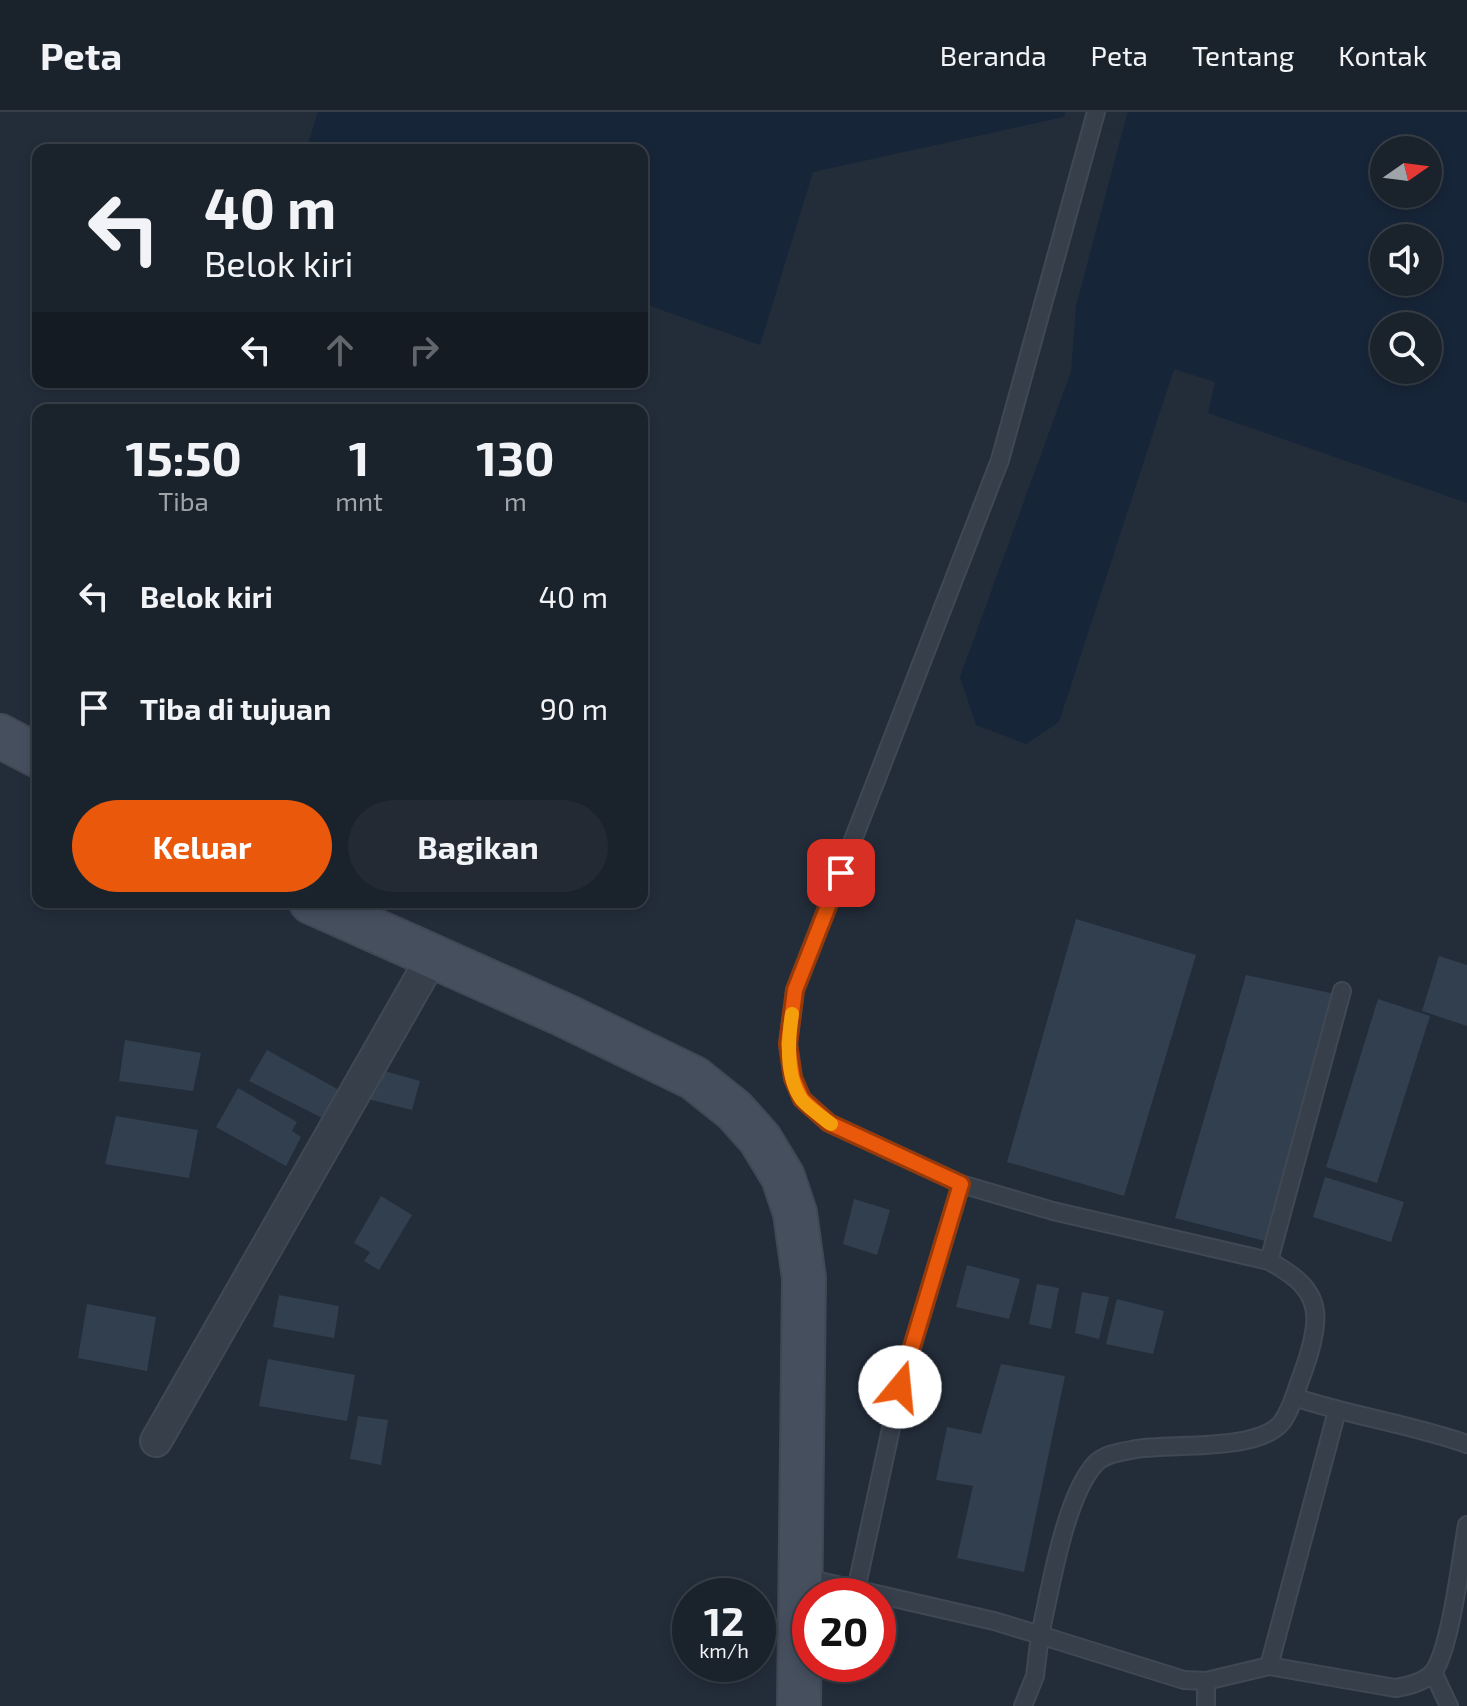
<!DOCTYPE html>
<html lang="id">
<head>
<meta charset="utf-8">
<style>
	:root { --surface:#1a222c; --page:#232a34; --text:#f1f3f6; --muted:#9fa4a9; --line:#383f48; --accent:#ea580c }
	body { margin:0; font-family:"Exo 2",sans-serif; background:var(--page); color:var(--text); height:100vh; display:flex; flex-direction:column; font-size:30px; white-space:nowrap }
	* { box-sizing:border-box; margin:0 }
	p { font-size:26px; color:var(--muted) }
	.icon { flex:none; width:44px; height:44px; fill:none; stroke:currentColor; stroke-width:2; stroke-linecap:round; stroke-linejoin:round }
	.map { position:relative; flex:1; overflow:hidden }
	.details { position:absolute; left:32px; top:292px; width:616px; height:504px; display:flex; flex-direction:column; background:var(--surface); border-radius:16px; box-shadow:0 4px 12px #0003,0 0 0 2px var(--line) }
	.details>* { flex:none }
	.banner { position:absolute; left:32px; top:32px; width:616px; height:244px; border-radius:16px; box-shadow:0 4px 12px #0003,0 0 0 2px var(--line); background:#1a222c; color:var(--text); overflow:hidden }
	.needle { width:52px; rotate:76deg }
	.tools { position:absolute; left:1370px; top:24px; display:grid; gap:16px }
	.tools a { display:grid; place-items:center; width:72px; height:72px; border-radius:50%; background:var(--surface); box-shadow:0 4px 12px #0003,0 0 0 2px var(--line); font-size:40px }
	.speed { position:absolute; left:672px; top:1466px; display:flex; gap:16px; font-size:40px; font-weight:700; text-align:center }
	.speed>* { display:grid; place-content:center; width:104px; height:104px; border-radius:50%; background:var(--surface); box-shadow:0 4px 12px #0003,0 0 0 2px var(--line); line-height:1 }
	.speed small { font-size:20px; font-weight:400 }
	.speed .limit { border:12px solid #d22; background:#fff; color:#111 }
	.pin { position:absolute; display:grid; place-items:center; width:68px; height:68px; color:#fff; margin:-34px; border-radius:16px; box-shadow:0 4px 12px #0006 }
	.me { position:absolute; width:88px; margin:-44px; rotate:17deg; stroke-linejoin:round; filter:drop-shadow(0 0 6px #0008) }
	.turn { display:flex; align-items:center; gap:28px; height:168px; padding:0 40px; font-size:36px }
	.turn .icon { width:104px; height:104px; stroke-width:2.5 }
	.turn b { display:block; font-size:56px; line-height:68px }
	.lanes { display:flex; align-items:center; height:76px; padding:0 40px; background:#0003; justify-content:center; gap:40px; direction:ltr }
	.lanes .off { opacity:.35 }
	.eta { display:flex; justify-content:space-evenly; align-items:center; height:136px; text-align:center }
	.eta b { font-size:48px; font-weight:700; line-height:56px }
	.cta { display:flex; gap:16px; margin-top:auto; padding:16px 40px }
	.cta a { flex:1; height:92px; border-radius:48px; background:var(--accent); color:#fff; font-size:32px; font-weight:700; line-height:92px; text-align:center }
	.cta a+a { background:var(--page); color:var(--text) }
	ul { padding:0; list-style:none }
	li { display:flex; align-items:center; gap:24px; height:112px; padding:0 40px }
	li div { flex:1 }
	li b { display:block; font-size:30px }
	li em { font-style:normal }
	header { display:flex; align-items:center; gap:48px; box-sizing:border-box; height:112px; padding:0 40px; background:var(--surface); border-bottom:2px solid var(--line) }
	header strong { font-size:38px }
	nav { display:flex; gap:44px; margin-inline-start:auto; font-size:28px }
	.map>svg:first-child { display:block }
</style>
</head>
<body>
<header>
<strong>Peta</strong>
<nav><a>Beranda</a><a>Peta</a><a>Tentang</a><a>Kontak</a></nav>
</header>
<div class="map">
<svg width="1467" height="1594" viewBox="0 0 1467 1594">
	<rect width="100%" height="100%" fill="#232d3a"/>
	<path fill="#172538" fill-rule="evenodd" d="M318 0H1467V391L1208 301 1215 270 1174 257 1059 610 1026 632 976 613 960 565 1071 260 1076 194 1122 21 1064 5 813 60 760 233 642 191V38H306ZM1384 38H1428V82H1384ZM1384 126H1428V170H1384ZM1384 214H1428V258H1384Z"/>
	<path fill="#232d3a" d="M1065 0H1128L1122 21 1064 5Z"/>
	<g fill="#323f4e">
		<path d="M1076 807 1196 843 1124 1084 1007 1050Z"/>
		<path d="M1439 844 1467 853V914L1422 899Z"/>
		<path d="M1246 863 1335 882 1265 1129 1175 1106Z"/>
		<path d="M1378 887 1430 904 1377 1071 1326 1055Z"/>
		<path d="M125 928 201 941 193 979 119 969Z"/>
		<path d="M267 938 339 978 326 1008 249 969Z"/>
		<path d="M374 956 420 969 412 998 368 987Z"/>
		<path d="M238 976 297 1010 292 1019 301 1025 286 1054 216 1015Z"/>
		<path d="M116 1004 198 1018 189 1066 105 1052Z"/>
		<path d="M1325 1065 1404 1090 1391 1130 1313 1105Z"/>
		<path d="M381 1084 412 1103 379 1158 364 1149 370 1140 354 1131Z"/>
		<path d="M854 1087 890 1098 877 1143 843 1132Z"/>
		<path d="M967 1153 1020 1167 1009 1207 956 1195Z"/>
		<path d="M1037 1172 1059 1176 1051 1217 1029 1212Z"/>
		<path d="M1082 1180 1109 1185 1099 1227 1075 1221Z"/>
		<path d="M279 1183 339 1194 334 1226 273 1215Z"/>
		<path d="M1117 1187 1164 1199 1153 1242 1106 1232Z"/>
		<path d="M87 1192 156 1205 147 1259 78 1246Z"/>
		<path d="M268 1247 355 1263 347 1309 259 1294Z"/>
		<path d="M1001 1252 1065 1264 1024 1460 957 1446 973 1374 936 1368 947 1315 981 1322Z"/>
		<path d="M358 1304 388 1308 381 1353 350 1347Z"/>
	</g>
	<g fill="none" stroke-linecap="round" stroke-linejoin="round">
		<defs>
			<g id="lane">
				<path d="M1269 1149 1342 879"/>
				<path d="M1294 1285C1351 1304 1410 1312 1467 1332"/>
				<path d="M802 1465 994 1509 1040 1523C1050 1479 1065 1383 1096 1351 1106 1341 1123 1340 1136 1337 1172 1331 1259 1340 1282 1310 1290 1299 1295 1284 1299 1271 1306 1252 1313 1233 1315 1213 1319 1179 1294 1163 1269 1149L1053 1099 961 1072 829 1011 802 987 793 966 788 932 795 878 1000 348 1096 0"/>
				<path d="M856 1478 900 1275 961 1072"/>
				<path d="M1269 1554 1337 1299"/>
				<path d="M1433 1560 1449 1594"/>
				<path d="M1023 1594 1035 1564 1040 1523 1184 1568 1206 1569 1269 1554 1395 1576C1408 1574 1426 1570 1434 1559 1451 1534 1461 1446 1467 1413"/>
				<path d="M1206 1594V1569"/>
			</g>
			<path id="street" d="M156 1329 433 844"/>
			<g id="secondary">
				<path d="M0 624 38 644"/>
				<path d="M311 790 564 903 694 966 734 998 760 1027 783 1065 795 1101 804 1166 799 1594"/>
			</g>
		</defs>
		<use href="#lane" stroke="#404854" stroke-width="20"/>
		<use href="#street" stroke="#404854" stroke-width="34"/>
		<use href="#secondary" stroke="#404854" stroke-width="46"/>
		<use href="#lane" stroke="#373f4b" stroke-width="16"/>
		<use href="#street" stroke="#373f4b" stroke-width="30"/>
		<use href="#secondary" stroke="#454f5e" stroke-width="42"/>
	</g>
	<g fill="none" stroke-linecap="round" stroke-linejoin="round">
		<defs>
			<path id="route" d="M841 761 795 878 788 932 793 966 802 987 829 1011 961 1072 900 1275"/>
		</defs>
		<use href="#route" stroke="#983908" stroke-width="20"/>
		<use href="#route" stroke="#ea580c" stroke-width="14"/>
		<path stroke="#f59e0b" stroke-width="14" d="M792 902C788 928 785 964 802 988 809 996 822 1005 831 1012"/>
	</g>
</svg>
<div class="tools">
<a><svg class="needle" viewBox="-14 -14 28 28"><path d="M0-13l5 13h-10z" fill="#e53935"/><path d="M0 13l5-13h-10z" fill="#9fa4a9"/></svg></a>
<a><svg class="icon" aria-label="sound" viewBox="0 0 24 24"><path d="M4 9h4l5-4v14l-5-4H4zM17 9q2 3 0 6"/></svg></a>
<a><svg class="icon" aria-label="search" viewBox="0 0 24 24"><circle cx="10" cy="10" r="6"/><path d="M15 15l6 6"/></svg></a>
</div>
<div class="speed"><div>12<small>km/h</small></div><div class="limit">20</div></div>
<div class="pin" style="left:841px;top:761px;background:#d93025"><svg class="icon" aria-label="arrive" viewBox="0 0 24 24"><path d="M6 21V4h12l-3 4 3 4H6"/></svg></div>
<svg class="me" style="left:900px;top:1275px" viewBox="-20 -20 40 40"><circle r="19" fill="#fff"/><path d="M0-13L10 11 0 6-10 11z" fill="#ea580c"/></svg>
<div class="banner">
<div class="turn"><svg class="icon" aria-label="left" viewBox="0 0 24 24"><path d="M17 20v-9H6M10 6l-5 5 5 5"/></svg><div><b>40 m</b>Belok kiri</div></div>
<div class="lanes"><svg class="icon" aria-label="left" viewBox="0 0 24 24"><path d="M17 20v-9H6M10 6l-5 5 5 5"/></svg><svg class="icon off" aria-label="ahead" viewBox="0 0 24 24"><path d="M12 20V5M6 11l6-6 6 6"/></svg><svg class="icon off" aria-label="right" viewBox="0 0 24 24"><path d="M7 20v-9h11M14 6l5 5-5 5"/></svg></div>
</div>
<section class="details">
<div class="eta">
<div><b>15:50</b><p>Tiba</p></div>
<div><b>1</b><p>mnt</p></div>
<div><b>130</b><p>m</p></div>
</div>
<ul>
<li><svg class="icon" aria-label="left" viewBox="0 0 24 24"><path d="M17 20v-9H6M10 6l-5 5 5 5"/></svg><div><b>Belok kiri</b></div><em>40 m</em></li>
<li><svg class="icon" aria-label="arrive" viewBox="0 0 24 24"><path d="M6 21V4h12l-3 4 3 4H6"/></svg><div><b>Tiba di tujuan</b></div><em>90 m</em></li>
</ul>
<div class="cta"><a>Keluar</a><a>Bagikan</a></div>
</section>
</div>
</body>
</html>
